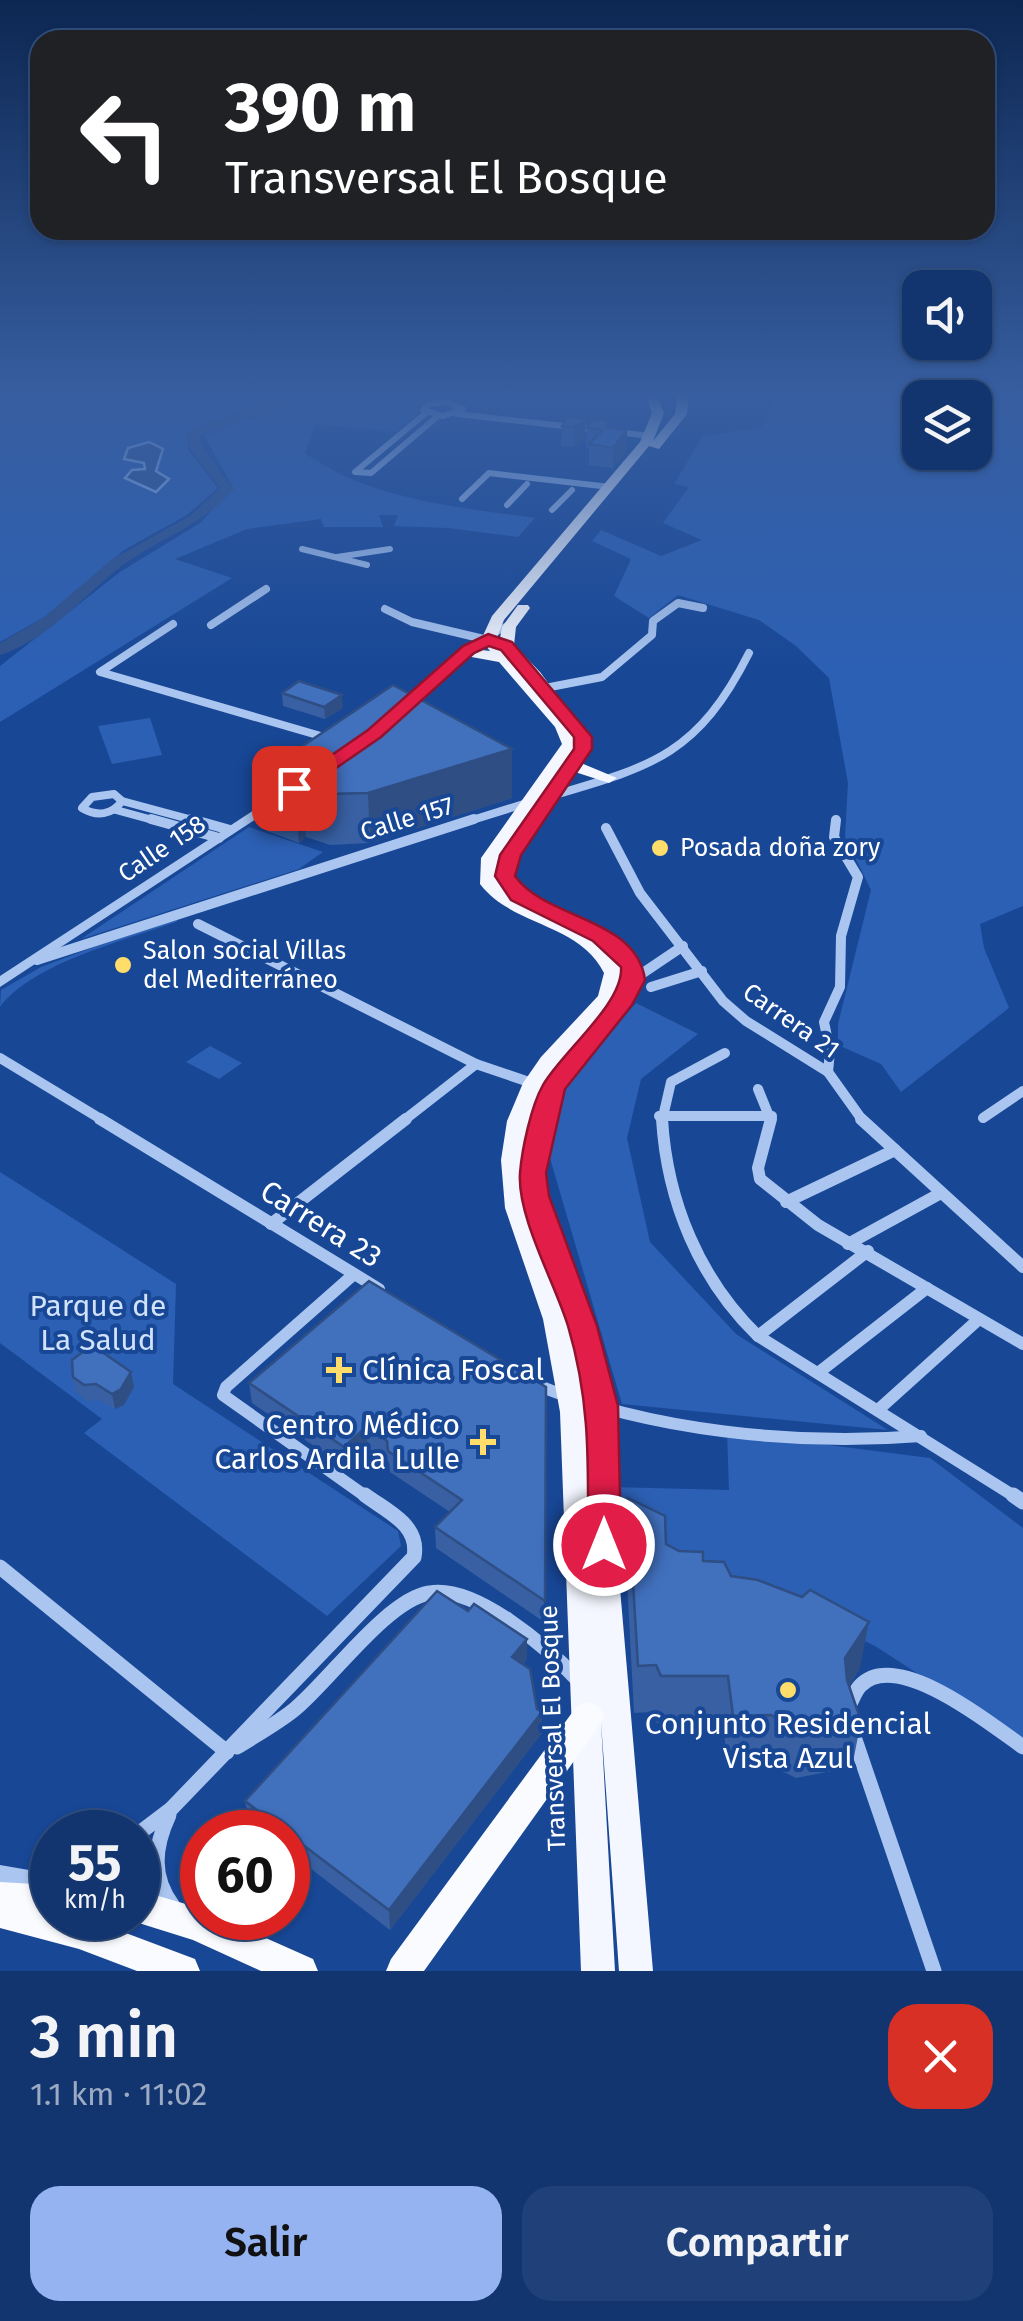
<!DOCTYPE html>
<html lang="es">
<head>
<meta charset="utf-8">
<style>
	:root { --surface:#123570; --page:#1f4078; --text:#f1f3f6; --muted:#9cabc3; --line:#315083; --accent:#95b2f1 }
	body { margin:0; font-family:"Fira Sans",sans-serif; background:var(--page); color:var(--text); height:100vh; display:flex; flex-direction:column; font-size:38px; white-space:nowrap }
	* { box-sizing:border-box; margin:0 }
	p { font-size:32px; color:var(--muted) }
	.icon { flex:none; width:55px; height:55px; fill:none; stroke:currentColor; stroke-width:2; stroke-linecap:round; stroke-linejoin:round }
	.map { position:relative; height:1971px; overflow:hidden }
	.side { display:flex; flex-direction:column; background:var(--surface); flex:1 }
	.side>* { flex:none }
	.hud { position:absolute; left:30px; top:30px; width:965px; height:210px; border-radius:30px; box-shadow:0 2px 8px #0004,0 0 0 2px var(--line); background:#202124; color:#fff; overflow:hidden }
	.buttons { position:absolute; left:902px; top:270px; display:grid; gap:20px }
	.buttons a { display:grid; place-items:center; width:90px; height:90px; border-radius:20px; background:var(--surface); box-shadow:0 2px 8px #0004,0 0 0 2px var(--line); font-size:50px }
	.speed { position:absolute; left:30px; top:1810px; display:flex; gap:20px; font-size:50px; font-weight:700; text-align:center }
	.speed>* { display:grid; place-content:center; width:130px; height:130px; border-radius:50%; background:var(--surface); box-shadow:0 2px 8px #0004,0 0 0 2px var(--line); line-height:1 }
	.speed small { font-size:25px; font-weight:400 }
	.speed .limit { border:15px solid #d22; background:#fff; color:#111 }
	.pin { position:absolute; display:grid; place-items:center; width:85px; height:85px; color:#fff; margin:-42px; border-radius:20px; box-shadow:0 5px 15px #0006 }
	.me { position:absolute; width:110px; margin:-55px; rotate:0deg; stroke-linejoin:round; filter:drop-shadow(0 0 8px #0008) }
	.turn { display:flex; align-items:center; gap:35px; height:210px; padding:0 30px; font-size:45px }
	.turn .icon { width:130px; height:130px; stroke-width:2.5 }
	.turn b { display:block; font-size:70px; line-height:85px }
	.round { display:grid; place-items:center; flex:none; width:105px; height:105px; border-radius:30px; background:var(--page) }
	.summary { display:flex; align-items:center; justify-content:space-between; height:170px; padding:0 30px }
	h1 { font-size:60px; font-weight:600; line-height:75px }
	.action { display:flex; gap:20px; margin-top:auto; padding:20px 30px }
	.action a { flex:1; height:115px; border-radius:30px; background:var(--accent); color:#111; font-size:40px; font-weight:600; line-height:115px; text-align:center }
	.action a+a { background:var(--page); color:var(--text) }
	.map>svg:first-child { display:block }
</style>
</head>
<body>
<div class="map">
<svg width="1023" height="1971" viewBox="0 0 1023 1971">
	<rect width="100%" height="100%" fill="#184796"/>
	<g fill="#2c60b4" fill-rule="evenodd">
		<path d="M100 394H288L200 426 187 436 188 450 218 488 187 515 124 550 48 615 0 642V405Z"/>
		<path d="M298 394H448L417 407 418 413 397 432 316 424 305 453C370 500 458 507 535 518L518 537 449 528 394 526 398 515H379L383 527H324L321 519 247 529 175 559 232 578 0 722V666L120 572 200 523 233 487 204 435 293 404Z"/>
		<path d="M777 394H1023V906L980 924 984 948 1009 1008 901 1092 881 1064 838 1045V1024L871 890 845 837 848 783 829 678 796 646 759 620 678 595 649 618 614 596 631 559 592 541 601 530 661 556 702 540 663 523 689 487 674 484 703 436 761 428ZM920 398H975V452H920Z"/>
		<path d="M150 718 162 755 112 764 98 726Z"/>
		<path d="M249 827 323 852 299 869 81 939Z"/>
		<path d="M173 917 178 921C125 941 34 962 0 1007L1 990 41 967Z"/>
		<path d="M636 1003 698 1034 641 1079 627 1138 650 1242 736 1334 888 1430 622 1404 545 1141 559 1092Z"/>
		<path d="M210 1046 242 1063 219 1079 186 1062Z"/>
		<path d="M0 1172 176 1284 173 1384 398 1531 401 1546 327 1616 84 1433 102 1419 0 1343Z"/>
		<path d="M727 1432 930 1458 1023 1528V1742L875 1646 616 1520 611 1487 729 1490Z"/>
	</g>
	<path fill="#31538d" stroke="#9dc0f3" stroke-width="2.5" d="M149 442 163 449 156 471 169 479 156 492 125 478 132 470 145 469 144 463 124 459 128 448Z"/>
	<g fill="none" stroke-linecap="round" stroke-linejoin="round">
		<path fill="#31538d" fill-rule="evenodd" d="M286 394H298L292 403 199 436 203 449 234 489C200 528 158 538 119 568 81 598 48 640 0 655V643L43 618 111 560 190 516 220 488 190 449 187 431Z"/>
		<g stroke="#aac6f0" stroke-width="6">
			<path d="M447 402 463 409 443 416 423 410 429 404Z"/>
			<path d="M426 413 355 472 371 473 438 416"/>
			<path d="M457 414 600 430"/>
			<path d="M617 432 650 436"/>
			<path d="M462 499 489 473 610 487"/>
			<path d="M507 505 527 484"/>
			<path d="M552 510 572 490"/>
			<path d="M302 549 367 565"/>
			<path d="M337 557 390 549"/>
		</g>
		<g stroke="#aac6f0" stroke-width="8">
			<path d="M385 609 412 622 488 640"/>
			<path d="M173 624 100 672 331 739"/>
			<path d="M211 625 266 589"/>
			<path d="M545 688 602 677 652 635 653 621 678 603 703 608"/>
			<path d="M114 794 122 801C112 815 97 817 82 808L92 797Z"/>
			<path d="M551 796C654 766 698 754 749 653"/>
			<path d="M122 801 200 822"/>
			<path d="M116 810 160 822"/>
			<path d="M466 822 530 802"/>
		</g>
		<g stroke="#aac6f0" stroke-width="10">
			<path d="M151 819 219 838"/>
			<path d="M191 819 230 830"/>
			<path d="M606 828 640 893 723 1001 746 1021 828 1072 863 1121"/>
			<path d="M198 924 476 1064 535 1084"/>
			<path d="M37 960 474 819"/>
			<path d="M634 979 683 946"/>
			<path d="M651 987 702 971"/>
			<path d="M0 1058 104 1121"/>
			<path d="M828 1072 830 1051 824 1022 840 987 841 936 858 877 834 837 836 820"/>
			<path d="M758 1089 771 1121"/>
			<path d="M659 1116H772"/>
			<path d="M983 1118 1023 1091"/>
			<path d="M403 1121 476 1064"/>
			<path d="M662 1121 671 1082 725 1053"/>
		</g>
		<g stroke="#aac6f0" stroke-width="12">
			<path d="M100 1119 379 1289"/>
			<path d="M662 1119C667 1201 699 1279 758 1336L1017 1498"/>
			<path d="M771 1119 758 1168 760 1179 818 1225 1023 1344"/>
			<path d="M861 1119 1023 1267"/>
			<path d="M786 1202 895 1150"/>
			<path d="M271 1224 406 1119"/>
			<path d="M848 1244 941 1193"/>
			<path d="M353 1275 226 1387 223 1395 368 1498"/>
			<path d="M758 1336 868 1251"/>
			<path d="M818 1373 927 1288"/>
			<path d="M534 1384C651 1431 795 1446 921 1436"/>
			<path d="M878 1410 979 1319"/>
		</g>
		<g stroke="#aac6f0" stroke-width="15">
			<path d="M1013 1495 1023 1502"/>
			<path d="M0 1567 227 1752"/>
			<path d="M848 1707C852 1701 855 1691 860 1686 896 1647 992 1725 1023 1747"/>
			<path d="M853 1734 934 1971"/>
			<path d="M237 1747C256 1735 278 1723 295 1709 330 1680 387 1600 429 1593 475 1584 548 1648 578 1680"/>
			<path d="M169 1815C154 1847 151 1877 173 1906"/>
			<path d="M138 1834 171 1809 414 1557C420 1525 388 1512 365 1495"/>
		</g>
		<g fill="#aac6f0" fill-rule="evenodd">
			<path d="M513 618 518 621 517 623 473 651 409 712H401V706L465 647Z"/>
			<path d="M280 793 285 794 286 797 285 800 0 987V976Z"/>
			<path d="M0 1865 52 1874V1898L0 1889Z"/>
		</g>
		<path fill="#f4f7ff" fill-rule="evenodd" d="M645 394H656L664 413 653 441 675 414 678 394H689L687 414 659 449 649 446 504 620 496 640 499 644 502 627 518 605H528L530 608 516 627 514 645 540 672 593 744 581 763 617 778 609 783 575 772 516 864V881L537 902 530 907 590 933 599 929C624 938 636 956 643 980L625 1012 587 1054 564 1089 544 1173 548 1196 595 1326 616 1406 618 1565 653 1971H619L601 1722 615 1971H581L560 1412 543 1319 505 1208 501 1160 507 1121 523 1083 541 1057 598 996 604 973C580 923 513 927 480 884L481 858 562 744 555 727 499 662 466 656 459 652 466 648 490 651 481 640 492 616 640 442 652 413ZM552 781 499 863V858ZM562 1059 542 1089 523 1165C525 1127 535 1088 562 1059ZM580 1366 590 1406V1454Z"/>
		<g fill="#fafbff" fill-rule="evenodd">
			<path d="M588 1702 599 1706 604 1716 599 1726 424 1971H386L391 1959 577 1706Z"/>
			<path d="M0 1882 52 1885V1918H86L195 1959 200 1971H137L79 1949 0 1928Z"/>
			<path d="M138 1890 196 1907 202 1910V1918H221L313 1959 318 1971H261L193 1940 126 1919 138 1918Z"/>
		</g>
	</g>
	<g fill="#3860a3">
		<path d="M567 417 585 439 574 447 561 446 562 426Z"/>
		<path d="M608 421 607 428 627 430V450L613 468 589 465V448H586L587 428Z"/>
		<path d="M282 693 343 708 325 719 283 706Z"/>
		<path d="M276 764 512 798 370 843 330 845 306 837 299 843 267 831 262 781 276 771Z"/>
		<path d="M73 1377 134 1387 124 1405 115 1409 99 1400 87 1401 76 1392Z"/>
		<path d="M249 1383 546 1387 544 1622 436 1548 435 1527 450 1512 390 1472 389 1462 368 1448 346 1468 252 1403Z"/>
		<path d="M628 1498 666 1544 731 1576 860 1668 849 1686 861 1721 852 1767 796 1778 764 1762H727L723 1722 657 1723 652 1712 634 1713 625 1544Z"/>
		<path d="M527 1659 523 1665 542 1733 390 1930 288 1851V1832H263L249 1821 245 1801Z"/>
	</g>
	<g fill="#2e4e84">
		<path d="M586 419 585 439 574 447V427Z"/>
		<path d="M627 430V450L613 468V448Z"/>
		<path d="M342 695 343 708 325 719 324 707Z"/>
		<path d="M512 749V798L370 843 368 793Z"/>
		<path d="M302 787 306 837 299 843 295 793Z"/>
		<path d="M131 1372 134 1387 124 1405 115 1409 112 1394Z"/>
		<path d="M366 1427 368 1448 346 1468 344 1447Z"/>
		<path d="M869 1622 860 1668 837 1705 845 1658Z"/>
		<path d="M527 1639V1659L512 1678V1657Z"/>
		<path d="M542 1712V1733L390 1930 389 1910Z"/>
	</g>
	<g fill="#4170bd" stroke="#2e4e84" stroke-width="2.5">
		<path d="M567 417 586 419 574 427 562 426Z"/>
		<path d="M592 419 608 421 606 427 627 430 613 448 589 444 603 430 587 428Z"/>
		<path d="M299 681 342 695 324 707 282 693Z"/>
		<path d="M393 685 512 749 368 793 327 794 302 787 295 793 262 781 281 768 276 764Z"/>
		<path d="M369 1281 546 1387 545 1601 435 1527 462 1500 388 1451 387 1441 366 1427 344 1447 249 1383Z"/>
		<path d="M92 1345 131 1372 121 1389 112 1394 96 1384 84 1385 73 1377 72 1360Z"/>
		<path d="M628 1498 665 1516 666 1544 679 1551 703 1552V1561L724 1562 731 1576 758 1580 802 1597 810 1590 869 1622 845 1658 847 1680 861 1721 804 1731 771 1715 733 1716 728 1676H661L656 1665 638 1666Z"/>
		<path d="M437 1591 468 1611 474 1604 527 1639 512 1657 530 1669 537 1709 542 1712 389 1910 245 1801Z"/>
	</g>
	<linearGradient id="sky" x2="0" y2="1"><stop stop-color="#0d2752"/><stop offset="0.59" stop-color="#375ea0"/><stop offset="1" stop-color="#375ea0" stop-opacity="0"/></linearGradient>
	<rect width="1023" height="670" fill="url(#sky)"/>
	<path fill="#e11d48" stroke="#92132f" stroke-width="2.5" d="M488 634 512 642 592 737V749L521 855 515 876C546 920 637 917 645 980L632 1005 565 1089 546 1173 549 1196 597 1326 618 1406 621 1545 616 1554 604 1558 593 1554 588 1545C588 1465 591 1404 568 1326 555 1283 517 1217 520 1173 522 1149 531 1106 543 1085 562 1052 624 1003 621 967L593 941 511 900 495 876 500 855 574 749V737L501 650 489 646 474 653 381 737 300 793 284 788 368 730 463 646Z"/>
	<g fill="#ffdd6a" stroke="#184796" stroke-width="4">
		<circle cx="660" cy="848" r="10"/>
		<circle cx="123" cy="965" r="10"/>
		<path d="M334 1355h10v10h10v10h-10v10h-10v-10h-10v-10h10z"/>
		<path d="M478 1427h10v10h10v10h-10v10h-10v-10h-10v-10h10z"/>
		<circle cx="788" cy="1690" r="10"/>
	</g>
	<g text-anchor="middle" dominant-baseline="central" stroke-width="8" stroke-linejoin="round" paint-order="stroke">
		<g font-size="25" fill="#fff" stroke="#184796">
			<text transform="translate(407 819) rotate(-17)">Calle 157</text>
			<text transform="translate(162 849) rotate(-34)">Calle 158</text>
			<text transform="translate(791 1021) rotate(35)">Carrera 21</text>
			<text transform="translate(553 1728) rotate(-92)">Transversal El Bosque</text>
		</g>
		<g font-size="25" fill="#fff" stroke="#184796" text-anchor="start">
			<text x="680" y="848">Posada doña zory</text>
			<text x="143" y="951">Salon social Villas<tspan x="143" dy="29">del Mediterráneo</tspan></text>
		</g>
		<g font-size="30" fill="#fff" stroke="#184796">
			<text transform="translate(321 1224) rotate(32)">Carrera 23</text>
		</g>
		<g font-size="30" fill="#d1e2fb" stroke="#184796">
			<text x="98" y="1306">Parque de<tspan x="98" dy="34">La Salud</tspan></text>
		</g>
		<g font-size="30" fill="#fff" stroke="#184796" text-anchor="start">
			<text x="362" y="1370">Clínica Foscal</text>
			<text x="460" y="1425" text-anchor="end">Centro Médico<tspan x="460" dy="34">Carlos Ardila Lulle</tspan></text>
			<text x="788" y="1724" text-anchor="middle">Conjunto Residencial<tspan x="788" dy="34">Vista Azul</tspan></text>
		</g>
	</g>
</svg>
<div class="buttons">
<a><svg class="icon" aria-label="sound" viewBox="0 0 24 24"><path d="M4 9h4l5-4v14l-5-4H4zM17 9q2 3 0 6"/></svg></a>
<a><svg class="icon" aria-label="layers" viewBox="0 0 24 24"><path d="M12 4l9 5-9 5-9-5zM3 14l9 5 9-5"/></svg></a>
</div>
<div class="speed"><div>55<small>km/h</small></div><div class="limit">60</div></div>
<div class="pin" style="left:294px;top:788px;background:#d93025"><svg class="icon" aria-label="arrive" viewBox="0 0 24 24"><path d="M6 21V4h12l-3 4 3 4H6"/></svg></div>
<svg class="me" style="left:604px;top:1545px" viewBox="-20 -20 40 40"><circle r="17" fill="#e11d48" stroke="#fff" stroke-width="3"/><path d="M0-11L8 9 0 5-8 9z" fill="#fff"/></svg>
<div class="hud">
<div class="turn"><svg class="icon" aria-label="left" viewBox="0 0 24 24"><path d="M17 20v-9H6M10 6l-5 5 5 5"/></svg><div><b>390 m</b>Transversal El Bosque</div></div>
</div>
</div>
<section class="side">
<div class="summary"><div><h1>3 min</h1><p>1.1 km · 11:02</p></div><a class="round" style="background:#d93025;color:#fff"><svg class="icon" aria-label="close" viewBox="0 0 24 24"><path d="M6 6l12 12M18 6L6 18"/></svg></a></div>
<div class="action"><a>Salir</a><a>Compartir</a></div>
</section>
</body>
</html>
